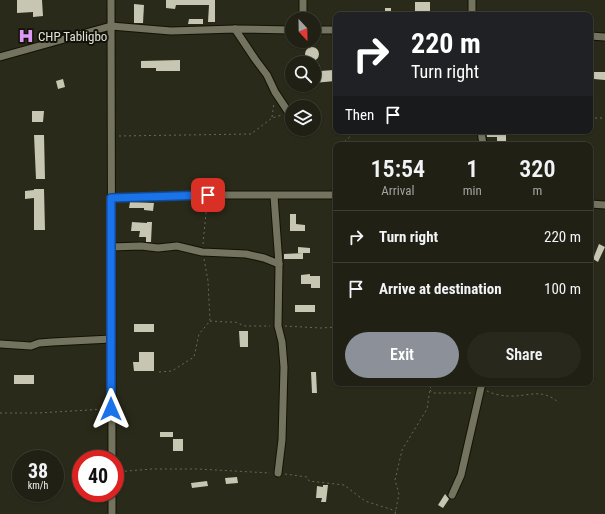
<!DOCTYPE html>
<html lang="en">
<head>
<meta charset="utf-8">
<style>
	:root { --surface:#202014; --page:#28281d; --text:#f1f3f6; --muted:#a2a3a0; --line:#3d3e34; --accent:#8c9099 }
	body { margin:0; font-family:"Roboto Condensed",sans-serif; background:var(--page); color:var(--text); height:100vh; display:flex; flex-direction:column; font-size:15px; white-space:nowrap }
	* { box-sizing:border-box; margin:0 }
	p { font-size:13px; color:var(--muted) }
	.icon { flex:none; width:22px; height:22px; fill:none; stroke:currentColor; stroke-width:2; stroke-linecap:round; stroke-linejoin:round }
	.map { position:relative; flex:1; overflow:hidden }
	.drawer { position:absolute; left:333px; top:142px; width:260px; height:244px; display:flex; flex-direction:column; background:var(--surface); border-radius:8px; box-shadow:0 1px 3px #0004,0 0 0 1px var(--line) }
	.drawer>* { flex:none }
	.guide { position:absolute; left:333px; top:12px; width:260px; height:122px; border-radius:8px; box-shadow:0 1px 3px #0004,0 0 0 1px var(--line); background:#202124; color:#fff; overflow:hidden }
	.needle { width:26px; rotate:158deg }
	.tools { position:absolute; left:285px; top:12px; display:grid; gap:8px }
	.tools a { display:grid; place-items:center; width:36px; height:36px; border-radius:50%; background:var(--surface); box-shadow:0 1px 3px #0004,0 0 0 1px var(--line); font-size:20px }
	.speed { position:absolute; left:12px; top:450px; display:flex; gap:8px; font-size:20px; font-weight:700; text-align:center }
	.speed>* { display:grid; place-content:center; width:52px; height:52px; border-radius:50%; background:var(--surface); box-shadow:0 1px 3px #0004,0 0 0 1px var(--line); line-height:1 }
	.speed small { font-size:10px; font-weight:400 }
	.speed .limit { border:6px solid #d22; background:#fff; color:#111 }
	.pin { position:absolute; display:grid; place-items:center; width:34px; height:34px; color:#fff; margin:-17px; border-radius:8px; box-shadow:0 2px 6px #0006 }
	.me { position:absolute; width:44px; margin:-22px; rotate:0deg; stroke-linejoin:round; filter:drop-shadow(0 0 3px #0008) }
	.turn { display:flex; align-items:center; gap:14px; height:84px; padding:0 12px; font-size:18px }
	.turn .icon { width:52px; height:52px; stroke-width:2.5 }
	.turn b { display:block; font-size:28px; line-height:34px }
	.then { display:flex; align-items:center; height:38px; padding:0 12px; background:#0003; gap:8px; font-size:15px }
	.eta { display:flex; justify-content:space-evenly; align-items:center; height:68px; text-align:center }
	.eta b { font-size:24px; font-weight:600; line-height:28px }
	.primary-button { display:flex; gap:8px; margin-top:auto; padding:8px 12px }
	.primary-button a { flex:1; height:46px; border-radius:24px; background:var(--accent); color:#fff; font-size:16px; font-weight:600; line-height:46px; text-align:center }
	.primary-button a+a { background:var(--page); color:var(--text) }
	ul { padding:0; list-style:none }
	li { display:flex; align-items:center; gap:12px; height:52px; padding:0 12px; border-top:1px solid var(--line) }
	li div { flex:1 }
	li b { display:block; font-size:15px }
	li em { font-style:normal }
	.map>svg:first-child { display:block }
</style>
</head>
<body>
<div class="map">
<svg width="605" height="514" viewBox="0 0 605 514">
	<rect width="100%" height="100%" fill="#2a2a1a"/>
	<g fill="#c6c6b2">
		<path d="M17 0H42L43 16 33 17V12L17 13Z"/>
		<path d="M166 0H215V22H208L209 5H176L175 9 166 8Z"/>
		<rect x="415" y="2" width="15" height="9"/>
		<path d="M134 4 144 5 143 23H134Z"/>
		<rect x="385" y="8" width="6" height="7"/>
		<path d="M189 19H203V24H188Z"/>
		<circle cx="312" cy="54" r="7"/>
		<path d="M180 60V71H156V68H141V61Z"/>
		<path d="M314 65H320V71L334 70 335 81 314 83Z"/>
		<path d="M594 72H605V80L594 79Z"/>
		<path d="M63 79 65 87 58 89 56 81Z"/>
		<path d="M32 111H44L43 122H32Z"/>
		<path d="M486 131H497V137H487Z"/>
		<rect x="497" y="134" width="9" height="9"/>
		<path d="M34 135H44L45 179H36Z"/>
		<path d="M34 189H44L45 230H34V198L25 199V191L34 190Z"/>
		<path d="M130 202 154 203 153 211 144 210V208H129Z"/>
		<path d="M290 214H296V224L305 225V231H290Z"/>
		<path d="M132 222 147 223V222H152L151 242H146V237H139L140 231H131Z"/>
		<path d="M599 244 605 247 598 262 593 259Z"/>
		<path d="M298 247 310 248V253H298Z"/>
		<path d="M303 253V259H284V254Z"/>
		<path d="M310 274V276H320V288H311V284H301V275Z"/>
		<rect x="295" y="305" width="20" height="7"/>
		<rect x="134" y="324" width="20" height="8"/>
		<path d="M239 331H248V347H240Z"/>
		<path d="M139 352H154V371H134L133 362H139Z"/>
		<path d="M311 372H316L317 393H312Z"/>
		<rect x="14" y="375" width="20" height="9"/>
		<rect x="160" y="432" width="13" height="5"/>
		<rect x="173" y="439" width="10" height="12"/>
		<path d="M237 477 238 483 226 484 225 478Z"/>
		<path d="M207 481 208 486 192 488 191 483Z"/>
		<path d="M323 485H328L326 502H321L322 498H316L317 486 323 487Z"/>
		<path d="M445 494 449 499 443 508 438 505Z"/>
	</g>
	<g fill="none" stroke-linecap="round" stroke-linejoin="round">
		<defs>
			<g id="minor">
				<path d="M111 0 112 459"/>
				<path d="M303 0V19"/>
				<path d="M472 0V15"/>
				<path d="M235 29 255 59 267 75 275 92 289 113"/>
				<path d="M314 30H336"/>
				<path d="M590 36 605 37"/>
				<path d="M0 57 111 26 171 31 235 29 292 30"/>
				<path d="M481 131 483 145"/>
				<path d="M274 196 279 264 278 326 282 342 284 367 282 440 278 473"/>
				<path d="M111 198 208 195H336"/>
				<path d="M590 204 605 205"/>
				<path d="M111 247 141 246 158 248 177 246 202 252 246 254 264 258 279 264"/>
				<path d="M0 344 31 346 39 343 52 342 111 339"/>
				<path d="M112 493V514"/>
				<path d="M452 495 461 475 482 383"/>
			</g>
		</defs>
		<use href="#minor" stroke="#131204" stroke-width="9"/>
		<g stroke="#69695b" stroke-width="1" stroke-dasharray="2 3" stroke-linecap="butt">
			<path d="M272 117 274 103"/>
			<path d="M590 118H605"/>
			<path d="M119 136 251 134 272 118 282 115"/>
			<path d="M341 145 356 131"/>
			<path d="M203 244 207 202"/>
			<path d="M210 321 226 322H235L245 326H270"/>
			<path d="M285 326 321 328 336 327"/>
			<path d="M159 372 172 371 194 357 199 334 210 321 208 281 204 259"/>
			<path d="M430 390 433 393H472"/>
			<path d="M487 391C493 394 502 396 508 396 529 397 541 387 559 403"/>
			<path d="M0 413H38L105 409"/>
			<path d="M115 472 152 469H198L270 473"/>
			<path d="M285 474 307 477 309 481 344 485 365 501 396 511"/>
			<path d="M395 514 399 494 395 480 402 450 427 409 431 383"/>
		</g>
		<use href="#minor" stroke="#737360" stroke-width="7"/>
	</g>
	<g fill="none" stroke-linecap="round" stroke-linejoin="round">
		<defs>
			<path id="route" d="M111 409V198L208 195"/>
		</defs>
		<use href="#route" stroke="#114b97" stroke-width="10"/>
		<use href="#route" stroke="#1a73e8" stroke-width="7"/>
	</g>
	<defs>
		<symbol id="hospital-bare" viewBox="-9 -9 18 18"><path d="M-5-5h3v3.5h4V-5h3V5h-3V1.5h-4V5h-3Z" fill="#dc99f5" stroke="#12120b" stroke-width="2.5" paint-order="stroke"/></symbol>
	</defs>
	<g fill-rule="evenodd">
		<use href="#hospital-bare" x="15" y="25" width="22" height="22"/>
	</g>
	<g text-anchor="middle" dominant-baseline="central" stroke-width="4" stroke-linejoin="round" paint-order="stroke">
		<g font-size="13" fill="#e1e1d6" stroke="#12120b" text-anchor="start">
			<text x="38" y="36">CHP Tabligbo</text>
		</g>
	</g>
</svg>
<div class="tools">
<a><svg class="needle" viewBox="-14 -14 28 28"><path d="M0-13l5 13h-10z" fill="#e53935"/><path d="M0 13l5-13h-10z" fill="#a2a3a0"/></svg></a>
<a><svg class="icon" aria-label="search" viewBox="0 0 24 24"><circle cx="10" cy="10" r="6"/><path d="M15 15l6 6"/></svg></a>
<a><svg class="icon" aria-label="layers" viewBox="0 0 24 24"><path d="M12 4l9 5-9 5-9-5zM3 14l9 5 9-5"/></svg></a>
</div>
<div class="speed"><div>38<small>km/h</small></div><div class="limit">40</div></div>
<div class="pin" style="left:208px;top:195px;background:#d93025"><svg class="icon" aria-label="arrive" viewBox="0 0 24 24"><path d="M6 21V4h12l-3 4 3 4H6"/></svg></div>
<svg class="me" style="left:111px;top:409px" viewBox="-20 -20 40 40"><path d="M0-17L14 15 0 8-14 15z" fill="#1a73e8" stroke="#fff" stroke-width="4"/></svg>
<div class="guide">
<div class="turn"><svg class="icon" aria-label="right" viewBox="0 0 24 24"><path d="M7 20v-9h11M14 6l5 5-5 5"/></svg><div><b>220 m</b>Turn right</div></div>
<div class="then">Then<svg class="icon" aria-label="arrive" viewBox="0 0 24 24"><path d="M6 21V4h12l-3 4 3 4H6"/></svg></div>
</div>
<section class="drawer">
<div class="eta">
<div><b>15:54</b><p>Arrival</p></div>
<div><b>1</b><p>min</p></div>
<div><b>320</b><p>m</p></div>
</div>
<ul>
<li><svg class="icon" aria-label="right" viewBox="0 0 24 24"><path d="M7 20v-9h11M14 6l5 5-5 5"/></svg><div><b>Turn right</b></div><em>220 m</em></li>
<li><svg class="icon" aria-label="arrive" viewBox="0 0 24 24"><path d="M6 21V4h12l-3 4 3 4H6"/></svg><div><b>Arrive at destination</b></div><em>100 m</em></li>
</ul>
<div class="primary-button"><a>Exit</a><a>Share</a></div>
</section>
</div>
</body>
</html>
